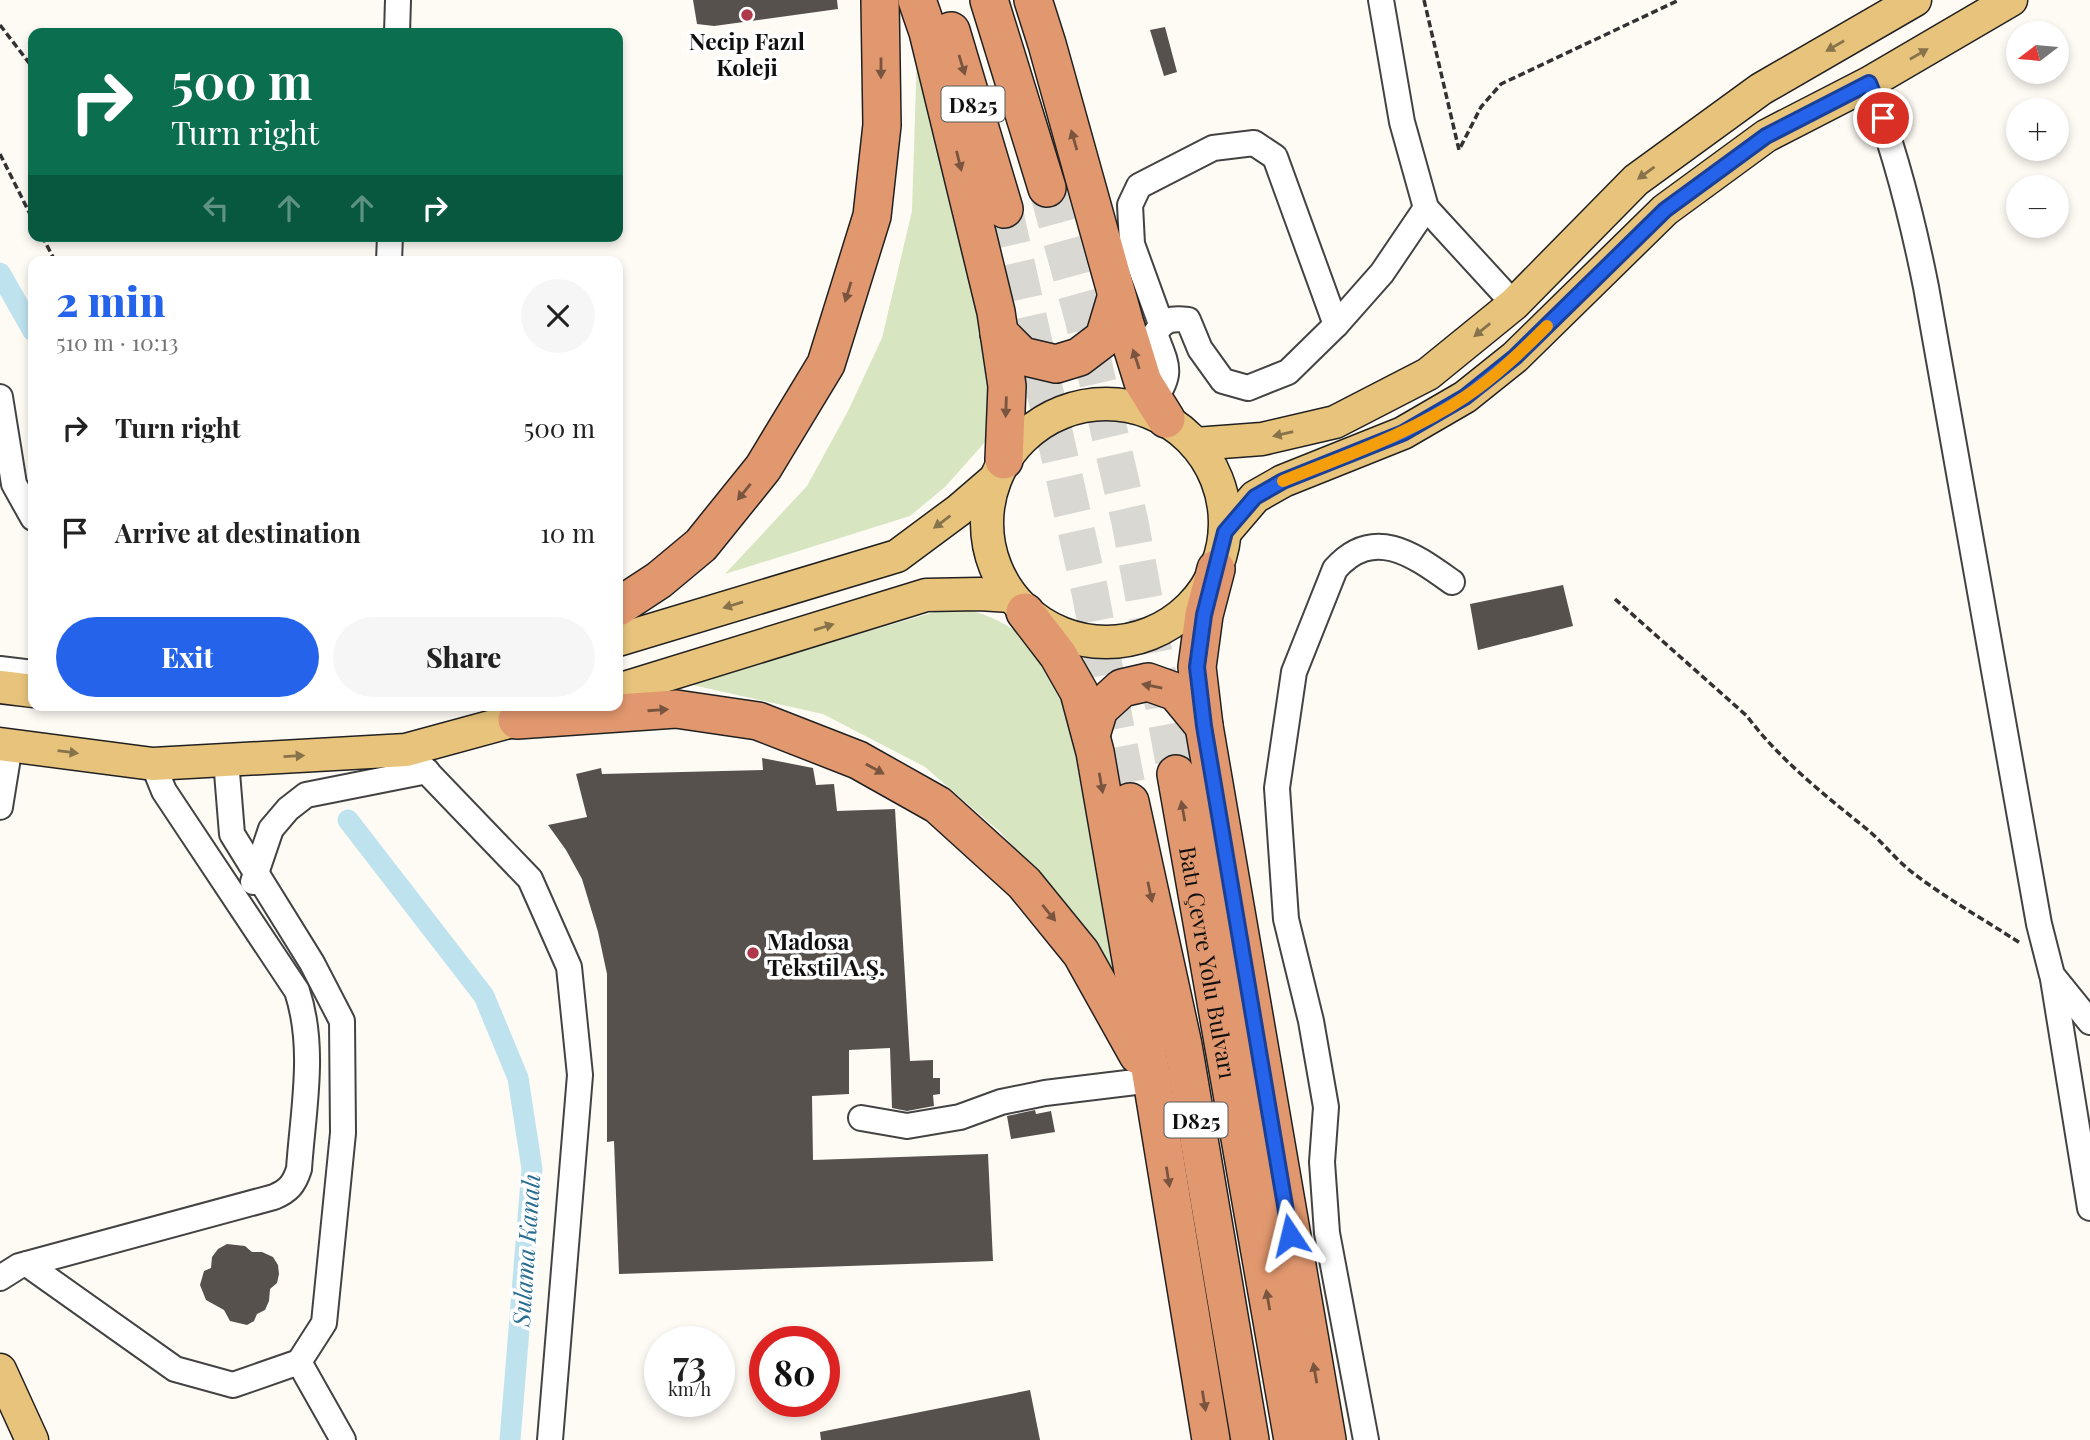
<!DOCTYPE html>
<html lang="en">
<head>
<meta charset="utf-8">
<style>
	:root { --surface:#fff; --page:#f6f6f6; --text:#222; --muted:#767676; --accent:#2563eb }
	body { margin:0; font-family:"Playfair Display",serif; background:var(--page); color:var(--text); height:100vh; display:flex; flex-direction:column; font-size:26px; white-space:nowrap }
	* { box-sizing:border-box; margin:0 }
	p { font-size:23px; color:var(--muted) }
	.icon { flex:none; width:38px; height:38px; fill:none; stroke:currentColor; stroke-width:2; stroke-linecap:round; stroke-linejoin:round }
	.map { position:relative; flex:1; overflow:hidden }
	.details { position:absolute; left:28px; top:256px; width:595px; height:455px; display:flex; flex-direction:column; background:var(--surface); border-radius:14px; box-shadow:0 4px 10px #0003 }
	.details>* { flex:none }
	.top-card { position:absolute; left:28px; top:28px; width:595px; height:214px; border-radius:14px; box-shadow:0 4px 10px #0003; background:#0b6e4f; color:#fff; overflow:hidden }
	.needle { width:46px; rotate:254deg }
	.fabs { position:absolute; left:2006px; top:21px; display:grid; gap:14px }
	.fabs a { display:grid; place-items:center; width:63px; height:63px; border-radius:50%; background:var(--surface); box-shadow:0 4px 10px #0003; font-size:35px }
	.speed { position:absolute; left:644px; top:1326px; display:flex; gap:14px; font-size:35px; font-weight:700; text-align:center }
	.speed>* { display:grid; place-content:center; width:91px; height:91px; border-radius:50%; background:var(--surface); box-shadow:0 4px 10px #0003; line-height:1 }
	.speed small { font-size:18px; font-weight:400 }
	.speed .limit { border:10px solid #d22; background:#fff; color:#111 }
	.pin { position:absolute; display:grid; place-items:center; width:60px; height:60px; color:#fff; margin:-30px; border:4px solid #fff; border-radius:50%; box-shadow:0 2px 7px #0007 }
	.me { position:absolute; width:77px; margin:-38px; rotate:350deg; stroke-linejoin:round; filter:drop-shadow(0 0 5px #0008) }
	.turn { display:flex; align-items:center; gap:24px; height:147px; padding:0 28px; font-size:32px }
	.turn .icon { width:91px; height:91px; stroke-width:2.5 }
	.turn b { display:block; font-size:49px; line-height:60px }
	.lanes { display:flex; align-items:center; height:66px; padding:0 28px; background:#0003; justify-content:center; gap:35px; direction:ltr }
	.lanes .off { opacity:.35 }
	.round { display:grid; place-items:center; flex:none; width:74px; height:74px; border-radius:37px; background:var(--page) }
	.summary { display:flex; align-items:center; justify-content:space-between; height:119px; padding:0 28px }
	h1 { font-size:42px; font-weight:800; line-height:52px; color:var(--accent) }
	.action { display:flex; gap:14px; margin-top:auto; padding:14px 28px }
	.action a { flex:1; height:80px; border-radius:42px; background:var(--accent); color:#fff; font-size:28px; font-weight:800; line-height:80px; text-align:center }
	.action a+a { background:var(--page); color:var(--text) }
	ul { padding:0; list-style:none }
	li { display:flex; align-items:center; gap:21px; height:105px; padding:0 28px }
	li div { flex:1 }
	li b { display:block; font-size:26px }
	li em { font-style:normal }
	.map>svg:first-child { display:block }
</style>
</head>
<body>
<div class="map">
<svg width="2090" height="1440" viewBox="0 0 2090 1440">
	<rect width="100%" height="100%" fill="#fefbf5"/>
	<g fill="#d7e5c1">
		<path d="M917 52 999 401 994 432 945 487 910 516 725 574 807 486 848 411 882 338 912 211Z"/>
		<path d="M955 606C1022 623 1035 643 1065 703L1121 989 1055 892 1000 832 925 767 823 714 688 684Z"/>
	</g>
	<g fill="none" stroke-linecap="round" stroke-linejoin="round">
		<g stroke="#bfe2ef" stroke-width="21">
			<path d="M0 273 33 331"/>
			<path d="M348 820 484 996 518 1078 532 1169 510 1440"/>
		</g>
	</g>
	<g fill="#57514e">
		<path d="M693 0H837L838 9 714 26 697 24Z"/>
		<path d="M1165 27 1177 72 1164 76 1150 30Z"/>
		<path d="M1563 585 1573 626 1478 650 1470 604Z"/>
		<path d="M762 758 813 768 816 785 834 784 837 811 895 809 910 1061 933 1060V1078H940V1094L933 1095 934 1106 907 1111 892 1108 890 1048 849 1050V1094L812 1096 813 1160 988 1154 993 1261 619 1274 614 1141 607 1142V974L598 932 582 879 566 850 548 825 587 817 576 774 601 768 602 774 763 770Z"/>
		<path d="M1035 1110 1036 1114 1051 1111 1055 1132 1011 1139 1007 1116Z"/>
		<path d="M227 1244 245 1246 252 1252H262L273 1257 278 1265 279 1274 277 1283 270 1289 269 1301 265 1310 257 1314 254 1321 247 1325 230 1321 224 1310 206 1300 200 1285 204 1271 211 1268 212 1257 218 1249Z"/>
		<path d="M1030 1390 1040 1440H821L820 1432Z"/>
	</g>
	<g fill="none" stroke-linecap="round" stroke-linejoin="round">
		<g stroke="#dad8d3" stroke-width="37" stroke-dasharray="37 18" stroke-linecap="butt">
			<path d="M1047 188 1083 318 1130 522 1176 774"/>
			<path d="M1004 209 1090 592 1130 802"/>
		</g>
		<defs>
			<g id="minor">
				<path d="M1381 0 1402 122 1426 208 1514 304"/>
				<path d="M397 33 398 0"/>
				<path d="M1869 83C1895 149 1912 217 1926 287L2039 924 2052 975 2090 1022"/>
				<path d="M389 261 390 236"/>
				<path d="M1161 324 1132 244 1130 205 1139 186 1213 148 1254 143 1275 157 1336 325"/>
				<path d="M0 397 14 484 33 518"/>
				<path d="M1154 400C1174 372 1166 364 1155 334 1164 319 1171 318 1188 320L1200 349 1223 381 1248 388 1288 372 1336 325 1382 273 1426 208"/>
				<path d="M0 669 33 673"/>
				<path d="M406 750 530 879 569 967 580 1075 550 1440"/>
				<path d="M0 807 10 745"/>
				<path d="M253 882 271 829 288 809 306 795 427 771"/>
				<path d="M2053 979 2090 1208"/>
				<path d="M861 1118 907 1126 960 1117 1001 1102 1045 1093 1152 1080"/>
				<path d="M27 1264 175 1369 233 1385 299 1362 324 1323 343 1133 342 1021 312 963 232 834 226 760"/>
				<path d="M0 1278 19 1266 274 1197C288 1191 294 1185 299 1169 303 1110 316 1048 297 991L164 791 153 764"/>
				<path d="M299 1362 343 1440"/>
				<path d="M1366 1440 1327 1233 1322 1162 1326 1107 1311 1021 1286 919 1277 788 1294 672 1335 569C1374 525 1414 555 1452 582"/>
			</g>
			<g id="major">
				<circle cx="1106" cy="523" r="119"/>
				<path d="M1195 444 1262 439 1335 422 1428 374 1514 304 1636 180 1761 89 1915 0"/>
				<path d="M1225 532 1255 497 1283 481 1403 433 1465 397 1515 357 1665 210 1766 136 1869 83 2011 0"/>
				<path d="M618 640 897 556 959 510 995 479"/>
				<path d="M0 687 33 691"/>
				<path d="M618 690 926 595 979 594 1011 596"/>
				<path d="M0 744 153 764 406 750 542 713"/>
				<path d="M0 1370 32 1440"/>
			</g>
			<g id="highway">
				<path d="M917 0 928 32 996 312 1007 386 1004 460"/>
				<path d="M989 0 1047 188"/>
				<path d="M1033 0 1047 44 1125 324 1143 382 1166 419"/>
				<path d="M951 31 1004 209"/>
				<path d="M999 333 1022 356 1056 364 1079 357 1104 338 1116 298"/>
				<path d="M1216 569 1204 615 1197 667 1204 726 1327 1440"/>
				<path d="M618 607 659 580 701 545 763 468 826 364 872 216 882 125 880 0"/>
				<path d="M1025 612 1058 655 1079 692 1095 752 1152 1080 1211 1440"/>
				<path d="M517 720 676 709 758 721 858 760 938 805 1024 883 1081 953 1138 1055"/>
				<path d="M1091 735 1099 709 1122 688 1148 682 1176 692 1204 726"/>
				<path id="s1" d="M1176 774 1293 1440"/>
				<path d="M1130 802 1183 1045 1250 1440"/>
			</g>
		</defs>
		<use href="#minor" stroke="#434343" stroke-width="28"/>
		<use href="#major" stroke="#212121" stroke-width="35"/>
		<use href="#highway" stroke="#212121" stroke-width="40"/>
		<g stroke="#323232" stroke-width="3.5" stroke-dasharray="7 3.5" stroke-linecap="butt">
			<path d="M1424 0 1459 150 1481 107 1501 84 1679 0"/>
			<path d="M0 25 33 68"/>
			<path d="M0 154 33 220"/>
			<path d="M42 236 55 261"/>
			<path d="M1615 599 1747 716C1778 758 1822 793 1863 826 1881 840 1895 859 1913 873 1947 899 1985 920 2020 943"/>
		</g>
		<use href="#minor" stroke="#fff" stroke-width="24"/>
		<use href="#major" stroke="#e7c37b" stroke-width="32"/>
		<use href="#highway" stroke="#e2986e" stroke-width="37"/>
	</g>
	<defs><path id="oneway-solid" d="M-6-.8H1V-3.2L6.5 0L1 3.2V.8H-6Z" transform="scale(1.75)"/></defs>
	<g fill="#86724b">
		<use href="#oneway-solid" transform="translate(1835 46) rotate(150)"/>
		<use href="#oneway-solid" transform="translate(1919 54) rotate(-30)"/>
		<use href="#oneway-solid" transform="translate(1646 173) rotate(144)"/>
		<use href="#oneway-solid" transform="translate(1482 330) rotate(141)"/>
		<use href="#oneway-solid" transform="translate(1283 434) rotate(167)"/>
		<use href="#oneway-solid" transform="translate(942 522) rotate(143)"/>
		<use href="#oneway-solid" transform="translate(733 605) rotate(163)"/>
		<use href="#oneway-solid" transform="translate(824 627) rotate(-17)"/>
		<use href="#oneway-solid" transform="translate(68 752) rotate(7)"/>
		<use href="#oneway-solid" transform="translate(294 756) rotate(-3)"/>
	</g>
	<g fill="#79543f">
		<use href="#oneway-solid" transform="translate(962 65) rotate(73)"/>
		<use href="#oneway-solid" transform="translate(881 68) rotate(90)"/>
		<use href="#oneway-solid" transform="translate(1074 140) rotate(-106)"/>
		<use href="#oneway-solid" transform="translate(959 161) rotate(76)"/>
		<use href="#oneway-solid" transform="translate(848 292) rotate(107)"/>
		<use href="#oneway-solid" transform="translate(1136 359) rotate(-108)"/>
		<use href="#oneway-solid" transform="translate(1006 407) rotate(92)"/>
		<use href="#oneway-solid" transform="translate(744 492) rotate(129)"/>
		<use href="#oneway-solid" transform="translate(1152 686) rotate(-169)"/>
		<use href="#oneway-solid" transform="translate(658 710) rotate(-4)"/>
		<use href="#oneway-solid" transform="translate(875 769) rotate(29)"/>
		<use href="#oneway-solid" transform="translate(1101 783) rotate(80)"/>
		<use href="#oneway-solid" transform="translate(1183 811) rotate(-100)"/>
		<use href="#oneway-solid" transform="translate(1150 892) rotate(78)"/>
		<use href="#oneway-solid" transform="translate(1049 913) rotate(51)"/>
		<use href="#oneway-solid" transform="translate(1168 1177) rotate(81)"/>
		<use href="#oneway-solid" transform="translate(1268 1300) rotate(-100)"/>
		<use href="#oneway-solid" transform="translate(1315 1373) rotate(-100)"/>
		<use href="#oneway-solid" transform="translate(1204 1401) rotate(81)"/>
	</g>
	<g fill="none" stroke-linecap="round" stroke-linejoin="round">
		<defs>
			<path id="route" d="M1290 1235 1204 726 1197 667 1204 615 1225 532 1255 497 1283 481 1403 433 1465 397 1515 357 1665 210 1766 136 1869 83 1883 118"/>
		</defs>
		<use href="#route" stroke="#184099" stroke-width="18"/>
		<use href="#route" stroke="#2563eb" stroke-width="12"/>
		<path stroke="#f59e0b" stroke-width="12" d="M1283 481C1344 456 1410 434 1465 397 1495 377 1521 352 1547 326"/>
	</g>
	<g fill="#af394a" stroke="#fff" stroke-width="2.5">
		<circle cx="747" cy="15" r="7"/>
		<circle cx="753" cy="953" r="7"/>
	</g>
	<g text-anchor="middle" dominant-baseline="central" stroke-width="7" stroke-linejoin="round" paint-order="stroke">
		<g fill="#fff" stroke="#585858" stroke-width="2">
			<rect x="941.5" y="86.5" width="63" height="35" rx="5"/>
			<rect x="1164.5" y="1102.5" width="63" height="35" rx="5"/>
		</g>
		<g font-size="21" font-weight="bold" fill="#101010">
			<text x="973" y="104">D825</text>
			<text x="1196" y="1120">D825</text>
		</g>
		<g font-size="23" font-weight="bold" fill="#101010" stroke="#fff">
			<text x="747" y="40">Necip Fazıl<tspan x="747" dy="26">Koleji</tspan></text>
			<text x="767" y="940" text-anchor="start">Madosa<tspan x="767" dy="26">Tekstil A.Ş.</tspan></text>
		</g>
		<g font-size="23" fill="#101010" stroke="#fff">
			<text stroke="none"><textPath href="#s1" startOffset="191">Batı Çevre Yolu Bulvarı</textPath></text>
		</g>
		<g font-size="24" font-style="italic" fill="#286e93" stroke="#fff">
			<text transform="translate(525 1250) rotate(-86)">Sulama Kanalı</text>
		</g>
	</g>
</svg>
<div class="fabs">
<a><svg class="needle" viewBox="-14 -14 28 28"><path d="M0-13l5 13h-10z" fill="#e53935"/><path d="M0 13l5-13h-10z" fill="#767676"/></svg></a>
<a>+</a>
<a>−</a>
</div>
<div class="speed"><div>73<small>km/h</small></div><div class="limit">80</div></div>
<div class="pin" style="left:1883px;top:118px;background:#d93025"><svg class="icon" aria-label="arrive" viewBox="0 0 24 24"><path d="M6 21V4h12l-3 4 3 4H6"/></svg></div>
<svg class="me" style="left:1290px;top:1235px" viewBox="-20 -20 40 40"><path d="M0-17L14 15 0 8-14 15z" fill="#2563eb" stroke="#fff" stroke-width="4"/></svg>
<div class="top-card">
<div class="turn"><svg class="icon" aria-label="right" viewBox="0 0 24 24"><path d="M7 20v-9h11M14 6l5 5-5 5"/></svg><div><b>500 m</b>Turn right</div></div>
<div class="lanes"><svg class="icon off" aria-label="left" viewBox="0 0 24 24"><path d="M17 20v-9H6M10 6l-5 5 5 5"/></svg><svg class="icon off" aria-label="ahead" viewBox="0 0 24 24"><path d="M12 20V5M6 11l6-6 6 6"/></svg><svg class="icon off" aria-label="ahead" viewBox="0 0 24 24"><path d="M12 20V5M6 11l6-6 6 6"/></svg><svg class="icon" aria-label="right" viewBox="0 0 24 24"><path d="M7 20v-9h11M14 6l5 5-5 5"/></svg></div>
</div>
<section class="details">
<div class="summary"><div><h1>2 min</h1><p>510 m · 10:13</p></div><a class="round"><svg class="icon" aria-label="close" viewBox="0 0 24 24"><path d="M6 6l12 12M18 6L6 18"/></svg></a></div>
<ul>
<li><svg class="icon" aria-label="right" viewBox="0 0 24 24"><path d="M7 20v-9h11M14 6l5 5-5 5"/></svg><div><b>Turn right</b></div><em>500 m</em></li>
<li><svg class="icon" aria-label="arrive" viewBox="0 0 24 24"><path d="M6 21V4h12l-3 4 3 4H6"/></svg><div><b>Arrive at destination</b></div><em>10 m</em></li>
</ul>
<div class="action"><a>Exit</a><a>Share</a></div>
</section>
</div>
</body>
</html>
